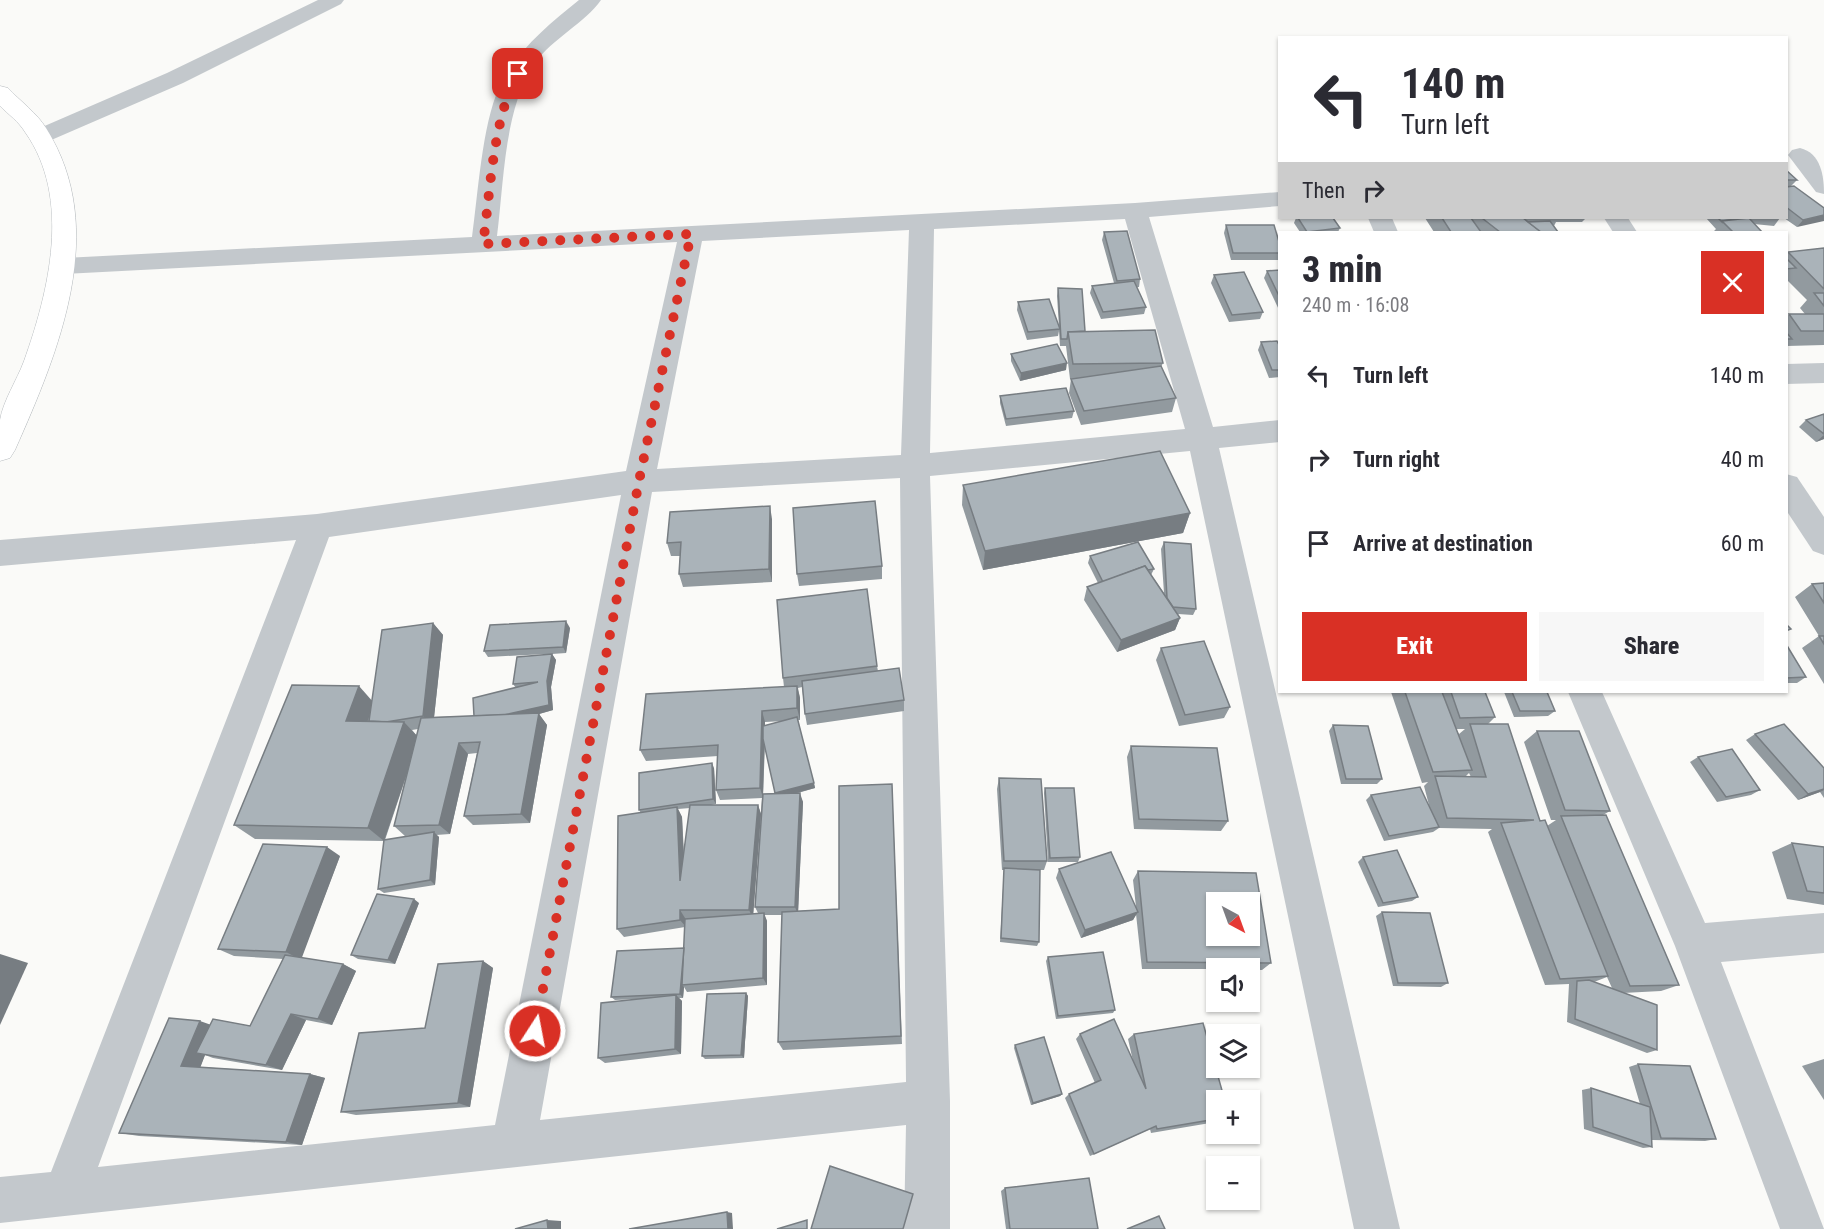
<!DOCTYPE html>
<html lang="en">
<head>
<meta charset="utf-8">
<style>
	:root { --surface:#fff; --page:#f7f7f7; --text:#2b2b33; --muted:#7c7c81; --accent:#d93025 }
	body { margin:0; font-family:"Roboto Condensed",sans-serif; background:var(--page); color:var(--text); height:100vh; display:flex; flex-direction:column; font-size:22px; white-space:nowrap }
	* { box-sizing:border-box; margin:0 }
	p { font-size:20px; color:var(--muted) }
	.icon { flex:none; width:33px; height:33px; fill:none; stroke:currentColor; stroke-width:2; stroke-linecap:round; stroke-linejoin:round }
	.map { position:relative; flex:1; overflow:hidden }
	.sheet { position:absolute; left:1278px; top:231px; width:510px; height:462px; display:flex; flex-direction:column; background:var(--surface); border-radius:0px; box-shadow:0 2px 4px #0004 }
	.sheet>* { flex:none }
	.banner { position:absolute; left:1278px; top:36px; width:510px; height:183px; border-radius:0px; box-shadow:0 2px 4px #0004; background:#fff; color:var(--text); overflow:hidden }
	.needle { width:39px; rotate:139deg }
	.tools { position:absolute; left:1206px; top:892px; display:grid; gap:12px }
	.tools a { display:grid; place-items:center; width:54px; height:54px; border-radius:0px; background:var(--surface); box-shadow:0 2px 4px #0004; font-size:30px }
	.pin { position:absolute; display:grid; place-items:center; width:51px; height:51px; color:#fff; margin:-26px; border-radius:12px; box-shadow:0 3px 9px #0006 }
	.me { position:absolute; width:66px; margin:-33px; rotate:11deg; stroke-linejoin:round; filter:drop-shadow(0 0 4px #0008) }
	.turn { display:flex; align-items:center; gap:21px; height:126px; padding:0 24px; font-size:27px }
	.turn .icon { width:78px; height:78px; stroke-width:2.5 }
	.turn b { display:block; font-size:42px; line-height:51px }
	.then { display:flex; align-items:center; height:57px; padding:0 24px; background:#0003; gap:12px; font-size:22px }
	.round { display:grid; place-items:center; flex:none; width:63px; height:63px; border-radius:0px; background:var(--page) }
	.overview { display:flex; align-items:center; justify-content:space-between; height:102px; padding:0 24px }
	h1 { font-size:36px; font-weight:800; line-height:45px }
	.cta { display:flex; gap:12px; margin-top:auto; padding:12px 24px }
	.cta a { flex:1; height:69px; border-radius:0px; background:var(--accent); color:#fff; font-size:24px; font-weight:800; line-height:69px; text-align:center }
	.cta a+a { background:var(--page); color:var(--text) }
	ul { padding:0; list-style:none }
	li { display:flex; align-items:center; gap:18px; height:84px; padding:0 24px }
	li div { flex:1 }
	li b { display:block; font-size:22px }
	li em { font-style:normal }
	.map>svg:first-child { display:block }
</style>
</head>
<body>
<div class="map">
<svg width="1824" height="1229" viewBox="0 0 1824 1229">
	<rect width="100%" height="100%" fill="#fafaf8"/>
	<g fill="none" stroke-linecap="round" stroke-linejoin="round">
		<defs>
			<path id="major" d="M0 86 8 88C20 101 37 113 46 128 110 229 59 351 15 450L10 458 0 461C0 448 0 433 0 420 3 401 17 380 24 361 49 291 72 198 25 132 19 122 8 114 0 106Z"/>
		</defs>
		<use href="#major" stroke="#b5babe" stroke-width="1"/>
		<g fill="#c3c8cc" fill-rule="evenodd">
			<path d="M318 0H344L341 4 183 83 49 141H33L30 136 33 131 167 73Z"/>
			<path d="M579 0H601C585 23 553 38 535 63 504 108 504 182 497 236L1135 203 1280 192V206L1149 217 1213 427 1280 420V442L1219 448 1400 1229H1354L1190 451 930 476 950 1101V1229H904L906 1125 0 1223V1177L51 1172 296 540 0 566V540L317 514 626 471 677 242 64 274 55 272 51 266 55 260 64 258 472 237C478 195 482 125 499 88 516 51 548 25 579 0ZM1125 219 1185 429 930 453 934 229ZM909 230 901 455 657 469 702 241ZM900 478 906 1082 540 1120 652 492ZM621 495 495 1125 98 1167 329 537Z"/>
			<path d="M1800 148C1821 153 1824 176 1824 194L1816 192 1788 155 1792 150Z"/>
			<path d="M1368 218H1392L1398 232H1374Z"/>
			<path d="M1604 218H1628L1637 232H1613Z"/>
			<path d="M1824 363V383L1786 384V364Z"/>
			<path d="M1786 474 1797 477 1824 517V555L1813 551 1786 510Z"/>
			<path d="M1568 692H1602L1705 923 1824 913V953L1721 962 1824 1229H1780L1675 946Z"/>
		</g>
		<use href="#major" fill="#fff" fill-rule="evenodd"/>
	</g>
	<g fill="#929a9f" fill-rule="evenodd">
		<path d="M1786 170 1797 180 1791 186 1824 208 1797 227 1784 218H1786Z"/>
		<path d="M1296 218H1333L1340 228 1338 232H1300L1294 223Z"/>
		<path d="M1425 218H1586L1582 222H1556L1554 226 1558 232H1434Z"/>
		<path d="M1706 218H1743L1752 222 1750 218H1780L1774 226 1754 224 1762 232H1713L1716 229Z"/>
		<path d="M1226 225 1280 245 1279 260H1231L1224 233Z"/>
		<path d="M1104 232 1140 279 1139 287H1137L1146 307 1144 314 1101 319 1090 293 1092 286 1114 283 1102 240Z"/>
		<path d="M1824 248V345L1787 346 1786 317 1789 314H1805L1800 308 1807 300 1786 279V254L1788 252Z"/>
		<path d="M1280 270V312L1264 278 1267 271Z"/>
		<path d="M1214 275 1263 312 1260 319 1229 322 1211 283Z"/>
		<path d="M1058 288 1085 331 1163 363 1161 367 1176 398 1172 412 1081 425 1069 393 1071 379H1070L1066 346H1060L1059 331 1058 336 1027 340 1017 310 1018 302 1059 327 1057 296Z"/>
		<path d="M1261 342 1280 347V377L1269 378 1258 350Z"/>
		<path d="M1011 354 1066 370 1020 381 1011 361Z"/>
		<path d="M1000 396 1074 411 1072 418 1006 426 1000 403Z"/>
		<path d="M1824 414V439L1816 442 1799 427 1806 420Z"/>
		<path d="M963 485 1190 513 1183 533 983 570 962 505Z"/>
		<path d="M772 519V582L683 587 679 574 680 556H671L667 543Z"/>
		<path d="M1164 542 1196 609 1193 615 1178 614 1180 618 1175 630 1117 652 1084 600 1087 587 1098 583 1088 563 1090 556 1154 569 1151 575 1164 593 1161 549Z"/>
		<path d="M882 566V579L799 586 797 574Z"/>
		<path d="M1824 583V684L1802 648 1819 636 1795 597 1812 584Z"/>
		<path d="M433 623 443 635 434 717 474 716 516 688 513 684 546 654 488 657 484 651 570 628 566 653 552 654 556 660 551 687 553 710 539 714 547 725 530 823 473 825 464 816 477 753 468 754 450 834 436 835 439 837 435 885 384 893 378 889 384 841 255 839 234 825 372 700ZM418 729 417 736 412 730ZM408 771 394 826 405 836 414 835 385 840Z"/>
		<path d="M1786 644 1806 677 1797 683H1786Z"/>
		<path d="M1161 648 1230 707 1224 718 1179 726 1156 660Z"/>
		<path d="M877 666 878 671 904 700V711L807 725 805 714 802 687 798 688 800 698V720H798L815 788 798 793 803 802 798 911 839 909 892 784 902 1044 783 1050 778 1042 782 915H764L767 921V985L687 992 684 987 683 998H679L682 1001 681 1054 605 1063 598 1058 638 999 615 1000 611 997 684 948 685 927 624 937 617 929 641 813 639 810 714 768 716 804 711 805H758L761 814 753 914 758 913 755 907 762 798 720 800 716 790 718 756 646 761 640 750 784 687 783 678ZM785 721 765 726V722ZM765 746 775 793 763 794ZM690 808 684 853 682 817 678 809Z"/>
		<path d="M1391 692H1485L1495 717 1488 724 1540 821 1569 881 1547 826 1556 820H1551L1524 742 1537 731 1610 811 1603 815 1679 985 1661 991 1623 993 1657 1050 1647 1053 1567 1022 1569 984 1545 985 1488 832 1492 829 1439 828 1433 832 1384 841 1366 800 1371 795 1430 809 1424 786 1428 782 1422 783ZM1456 729H1465L1459 734ZM1469 773 1471 777H1465ZM1607 977 1612 988 1594 982Z"/>
		<path d="M1504 692H1547L1555 711 1548 716 1514 717Z"/>
		<path d="M1333 725 1382 779 1377 784H1341L1329 731Z"/>
		<path d="M1755 734 1824 768V798L1820 792 1798 800 1746 740Z"/>
		<path d="M1131 746 1228 821 1221 831 1134 829 1127 757Z"/>
		<path d="M1698 757 1760 790 1751 795 1717 802 1690 762Z"/>
		<path d="M999 778 1047 861 1044 870H1033L1039 942 1037 946 1000 942 1004 870H1002L997 789Z"/>
		<path d="M1045 788 1080 857 1078 862H1048L1044 793Z"/>
		<path d="M1792 843 1824 847V905L1787 899 1772 852Z"/>
		<path d="M340 856 301 958 343 964 356 971 332 1025 306 1020 282 1070 213 1058 205 1055 200 1067 310 1074 325 1078 302 1145 139 1136 119 1133 210 1025 250 1026 283 959 234 956 218 949Z"/>
		<path d="M1363 857 1418 897 1412 901 1378 907 1358 862Z"/>
		<path d="M1059 869 1136 907 1133 880 1138 871 1271 963 1262 970H1250V969H1142L1136 914 1133 920 1081 938 1056 878Z"/>
		<path d="M419 903 395 964 358 959 351 955Z"/>
		<path d="M1382 912 1448 983 1441 987 1393 986 1376 916Z"/>
		<path d="M1048 957 1115 1010 1113 1013 1056 1019 1046 961Z"/>
		<path d="M483 961 493 968 470 1107 356 1115 341 1112 425 1028Z"/>
		<path d="M746 993 748 996 744 1058 705 1059 702 1056Z"/>
		<path d="M1080 1034 1133 1061 1128 1039 1134 1034 1216 1101V1122L1151 1133 1150 1129 1090 1156 1065 1098 1069 1094 1095 1083 1076 1039Z"/>
		<path d="M1015 1045 1062 1094 1060 1096 1031 1105 1014 1048Z"/>
		<path d="M1824 1059V1100L1802 1066Z"/>
		<path d="M1638 1064 1716 1139 1705 1141 1652 1140V1147L1643 1148 1584 1129 1582 1090 1591 1088 1640 1104 1629 1067Z"/>
		<path d="M1005 1188 1098 1229H1006L1001 1191Z"/>
	</g>
	<g fill="#777d82">
		<path d="M1824 215V221L1797 227 1803 220Z"/>
		<path d="M1067 363 1066 370 1020 381 1021 373Z"/>
		<path d="M1824 435V439L1816 442Z"/>
		<path d="M770 506 772 519V582L769 569Z"/>
		<path d="M1190 513 1183 533 983 570 985 551Z"/>
		<path d="M1180 618 1175 630 1117 652 1121 640Z"/>
		<path d="M566 621 570 628 566 653 563 647Z"/>
		<path d="M433 623 443 635 433 727 423 716Z"/>
		<path d="M552 654 556 660 551 687 553 710 539 714 547 725 530 823 521 814 475 721 547 681Z"/>
		<path d="M359 686 374 703 362 737 346 721Z"/>
		<path d="M797 686 800 698V720L797 708Z"/>
		<path d="M762 711 765 722 763 798 760 788Z"/>
		<path d="M404 722 419 738 384 841 368 828Z"/>
		<path d="M459 743 468 754 450 834 439 825Z"/>
		<path d="M712 763 714 768 716 804 713 799Z"/>
		<path d="M814 783 815 788 777 798 775 793Z"/>
		<path d="M1824 789V790L1820 792 1798 800 1808 794Z"/>
		<path d="M800 793 803 802 798 915 795 907Z"/>
		<path d="M758 805 761 814 753 918 749 910Z"/>
		<path d="M677 807 682 817 685 890 680 881Z"/>
		<path d="M434 832 439 837 435 885 430 880Z"/>
		<path d="M327 847 340 856 301 960 286 952Z"/>
		<path d="M414 899 419 903 395 964 388 960Z"/>
		<path d="M680 910 685 918 686 927 680 920Z"/>
		<path d="M1138 912 1133 920 1081 938 1085 930Z"/>
		<path d="M764 913 767 921V985L763 978Z"/>
		<path d="M684 948 682 985 684 987 683 998 680 994Z"/>
		<path d="M0 954 28 963 0 1025Z"/>
		<path d="M483 961 493 968 470 1107 458 1103Z"/>
		<path d="M343 964 356 971 332 1025 318 1019Z"/>
		<path d="M746 993 748 996 744 1058 741 1055Z"/>
		<path d="M676 995 682 1001 681 1054 675 1049Z"/>
		<path d="M291 1014 306 1020 282 1070 266 1065Z"/>
		<path d="M200 1021 217 1027 196 1053 205 1055 199 1071 181 1066Z"/>
		<path d="M310 1074 325 1078 302 1145 286 1142Z"/>
		<path d="M1062 1094 1060 1096 1031 1105 1033 1103Z"/>
		<path d="M727 1212 732 1213 733 1229H728Z"/>
		<path d="M547 1220 561 1221V1229H548Z"/>
	</g>
	<g fill="#aab3b9" stroke="#777d82" stroke-width="1.5" fill-rule="evenodd">
		<path d="M1786 170 1797 180H1786Z"/>
		<path d="M1794 186 1824 208V215L1803 220 1786 207V187Z"/>
		<path d="M1298 218H1333L1340 228 1307 232Z"/>
		<path d="M1442 218H1471L1481 232H1451Z"/>
		<path d="M1482 218H1523L1541 232H1500Z"/>
		<path d="M1718 218H1744L1722 221V222Z"/>
		<path d="M1749 218 1762 232H1733L1722 221Z"/>
		<path d="M1550 221 1558 232H1541L1528 222Z"/>
		<path d="M1226 225H1274L1280 245V253H1233Z"/>
		<path d="M1127 231 1140 279 1117 281 1104 232Z"/>
		<path d="M1824 248V289L1788 252Z"/>
		<path d="M1786 258 1796 268 1786 269Z"/>
		<path d="M1280 270V298L1267 271Z"/>
		<path d="M1244 272 1263 312 1232 315 1214 275Z"/>
		<path d="M1134 281 1146 307 1103 312 1092 286Z"/>
		<path d="M1058 288 1082 289 1085 331 1068 332 1067 339H1061Z"/>
		<path d="M1814 293H1824V306Z"/>
		<path d="M1049 299 1060 329 1028 332 1018 302Z"/>
		<path d="M1789 314H1824V331H1801Z"/>
		<path d="M1155 330 1163 363 1073 364 1068 332Z"/>
		<path d="M1786 332 1792 339H1786Z"/>
		<path d="M1277 341 1280 347V370H1272L1261 342Z"/>
		<path d="M1057 344 1067 363 1021 373 1011 354Z"/>
		<path d="M1161 366 1176 398 1084 411 1071 379Z"/>
		<path d="M1066 388 1074 411 1006 419 1000 396Z"/>
		<path d="M1824 414V434L1806 420Z"/>
		<path d="M1160 451 1190 513 985 551 963 485Z"/>
		<path d="M875 501 882 566 797 574 793 508Z"/>
		<path d="M770 506 769 569 679 574 681 542 667 543 670 512Z"/>
		<path d="M1138 542 1154 569 1148 570 1145 566 1103 582 1090 556Z"/>
		<path d="M1164 542 1191 544 1196 609 1173 607 1167 598Z"/>
		<path d="M1145 566 1180 618 1121 640 1087 587Z"/>
		<path d="M1824 583V603L1812 584Z"/>
		<path d="M867 589 877 666 783 678 777 600Z"/>
		<path d="M566 621 563 647 484 651 490 625Z"/>
		<path d="M433 623 423 716 386 722 369 721 382 630Z"/>
		<path d="M1786 624 1791 629 1786 631Z"/>
		<path d="M1819 636H1824V644Z"/>
		<path d="M1204 641 1230 707 1185 715 1161 648Z"/>
		<path d="M1786 644 1806 677 1786 678Z"/>
		<path d="M552 654 547 681 549 705 504 715 474 716 473 698 538 682 513 684 517 657Z"/>
		<path d="M899 668 904 700 805 714 802 681Z"/>
		<path d="M292 685 359 686 346 721 404 722 368 828 234 825Z"/>
		<path d="M797 686V708L762 711 760 788 716 790 718 745 640 750 646 694Z"/>
		<path d="M1405 692H1442L1472 770 1433 772Z"/>
		<path d="M1451 692H1485L1495 717 1460 718Z"/>
		<path d="M1512 692H1547L1555 711H1520Z"/>
		<path d="M539 713 521 814 464 816 480 742 459 743 439 825 394 826 421 718Z"/>
		<path d="M797 717 814 783 775 793 763 739V726Z"/>
		<path d="M1470 724H1508L1540 821 1545 820 1608 976 1560 979 1501 823 1534 820 1447 818 1435 776 1486 777Z"/>
		<path d="M1784 724 1824 768V789L1808 794 1755 734Z"/>
		<path d="M1333 725 1368 726 1382 779H1346Z"/>
		<path d="M1537 731H1579L1610 811 1565 810Z"/>
		<path d="M1131 746 1217 748 1228 821 1139 819Z"/>
		<path d="M1732 749 1760 790 1726 797 1698 757Z"/>
		<path d="M712 763 713 799 639 810V773Z"/>
		<path d="M999 778 1041 779 1047 861H1004Z"/>
		<path d="M892 784 901 1036 778 1042 782 912 839 909V786Z"/>
		<path d="M1420 787 1439 827 1389 836 1371 795Z"/>
		<path d="M1045 788H1074L1080 857 1050 858Z"/>
		<path d="M800 793 795 907H755L763 794Z"/>
		<path d="M690 805H758L749 910H680V920L617 929 618 816 677 807 680 881Z"/>
		<path d="M1606 815 1679 985 1630 986 1561 816Z"/>
		<path d="M434 832 430 880 378 889 384 840Z"/>
		<path d="M1792 843 1824 847V893L1807 891Z"/>
		<path d="M263 844 327 847 286 952 218 949Z"/>
		<path d="M1397 850 1418 897 1383 903 1363 857Z"/>
		<path d="M1111 852 1138 912 1085 930 1059 869Z"/>
		<path d="M1004 868 1040 870 1039 942 1001 938Z"/>
		<path d="M1138 871 1256 873 1271 963 1147 962ZM1216 903H1250V936H1216Z"/>
		<path d="M377 894 414 899 388 960 351 955Z"/>
		<path d="M1382 912 1430 913 1448 983H1398Z"/>
		<path d="M764 913 763 978 682 985 685 919Z"/>
		<path d="M684 948 680 994 611 997 617 951Z"/>
		<path d="M1103 952 1115 1010 1058 1016 1048 957Z"/>
		<path d="M285 955 343 964 318 1019 291 1014 266 1065 196 1053 213 1019 250 1026Z"/>
		<path d="M483 961 458 1103 341 1112 359 1033 425 1028 438 964Z"/>
		<path d="M1589 980 1657 1005V1050L1575 1019 1577 981Z"/>
		<path d="M746 993 741 1055 702 1056 707 994Z"/>
		<path d="M676 995 675 1049 598 1058 601 1003Z"/>
		<path d="M169 1018 200 1021 181 1066 310 1074 286 1142 119 1133Z"/>
		<path d="M1114 1019 1146 1089 1134 1034 1203 1023 1225 1101H1216V1119L1157 1129 1156 1126 1094 1154 1069 1094 1101 1080 1080 1034Z"/>
		<path d="M1044 1037 1062 1094 1033 1103 1015 1045Z"/>
		<path d="M1638 1064 1690 1066 1716 1139 1661 1138Z"/>
		<path d="M1591 1088 1650 1107 1652 1147 1593 1127Z"/>
		<path d="M830 1166 913 1194 903 1229H811Z"/>
		<path d="M1089 1178 1098 1229H1010L1005 1188Z"/>
		<path d="M727 1212 728 1229H629Z"/>
		<path d="M1159 1216 1165 1229H1127Z"/>
		<path d="M547 1220 548 1229H515Z"/>
		<path d="M807 1220V1229H777Z"/>
	</g>
	<g fill="none" stroke-linecap="round" stroke-linejoin="round">
		<path stroke="#d93025" stroke-width="10" stroke-dasharray="0 18" d="M518 74C493 116 490 195 483 244L691 234 639 481 535 1031"/>
	</g>
</svg>
<div class="tools">
<a><svg class="needle" viewBox="-14 -14 28 28"><path d="M0-13l5 13h-10z" fill="#e53935"/><path d="M0 13l5-13h-10z" fill="#7c7c81"/></svg></a>
<a><svg class="icon" aria-label="sound" viewBox="0 0 24 24"><path d="M4 9h4l5-4v14l-5-4H4zM17 9q2 3 0 6"/></svg></a>
<a><svg class="icon" aria-label="layers" viewBox="0 0 24 24"><path d="M12 4l9 5-9 5-9-5zM3 14l9 5 9-5"/></svg></a>
<a>+</a>
<a>−</a>
</div>
<div class="pin" style="left:518px;top:74px;background:#d93025"><svg class="icon" aria-label="arrive" viewBox="0 0 24 24"><path d="M6 21V4h12l-3 4 3 4H6"/></svg></div>
<svg class="me" style="left:535px;top:1031px" viewBox="-20 -20 40 40"><circle r="17" fill="#d93025" stroke="#fff" stroke-width="3"/><path d="M0-11L8 9 0 5-8 9z" fill="#fff"/></svg>
<div class="banner">
<div class="turn"><svg class="icon" aria-label="left" viewBox="0 0 24 24"><path d="M17 20v-9H6M10 6l-5 5 5 5"/></svg><div><b>140 m</b>Turn left</div></div>
<div class="then">Then<svg class="icon" aria-label="right" viewBox="0 0 24 24"><path d="M7 20v-9h11M14 6l5 5-5 5"/></svg></div>
</div>
<section class="sheet">
<div class="overview"><div><h1>3 min</h1><p>240 m · 16:08</p></div><a class="round" style="background:#d93025;color:#fff"><svg class="icon" aria-label="close" viewBox="0 0 24 24"><path d="M6 6l12 12M18 6L6 18"/></svg></a></div>
<ul>
<li><svg class="icon" aria-label="left" viewBox="0 0 24 24"><path d="M17 20v-9H6M10 6l-5 5 5 5"/></svg><div><b>Turn left</b></div><em>140 m</em></li>
<li><svg class="icon" aria-label="right" viewBox="0 0 24 24"><path d="M7 20v-9h11M14 6l5 5-5 5"/></svg><div><b>Turn right</b></div><em>40 m</em></li>
<li><svg class="icon" aria-label="arrive" viewBox="0 0 24 24"><path d="M6 21V4h12l-3 4 3 4H6"/></svg><div><b>Arrive at destination</b></div><em>60 m</em></li>
</ul>
<div class="cta"><a>Exit</a><a>Share</a></div>
</section>
</div>
</body>
</html>
